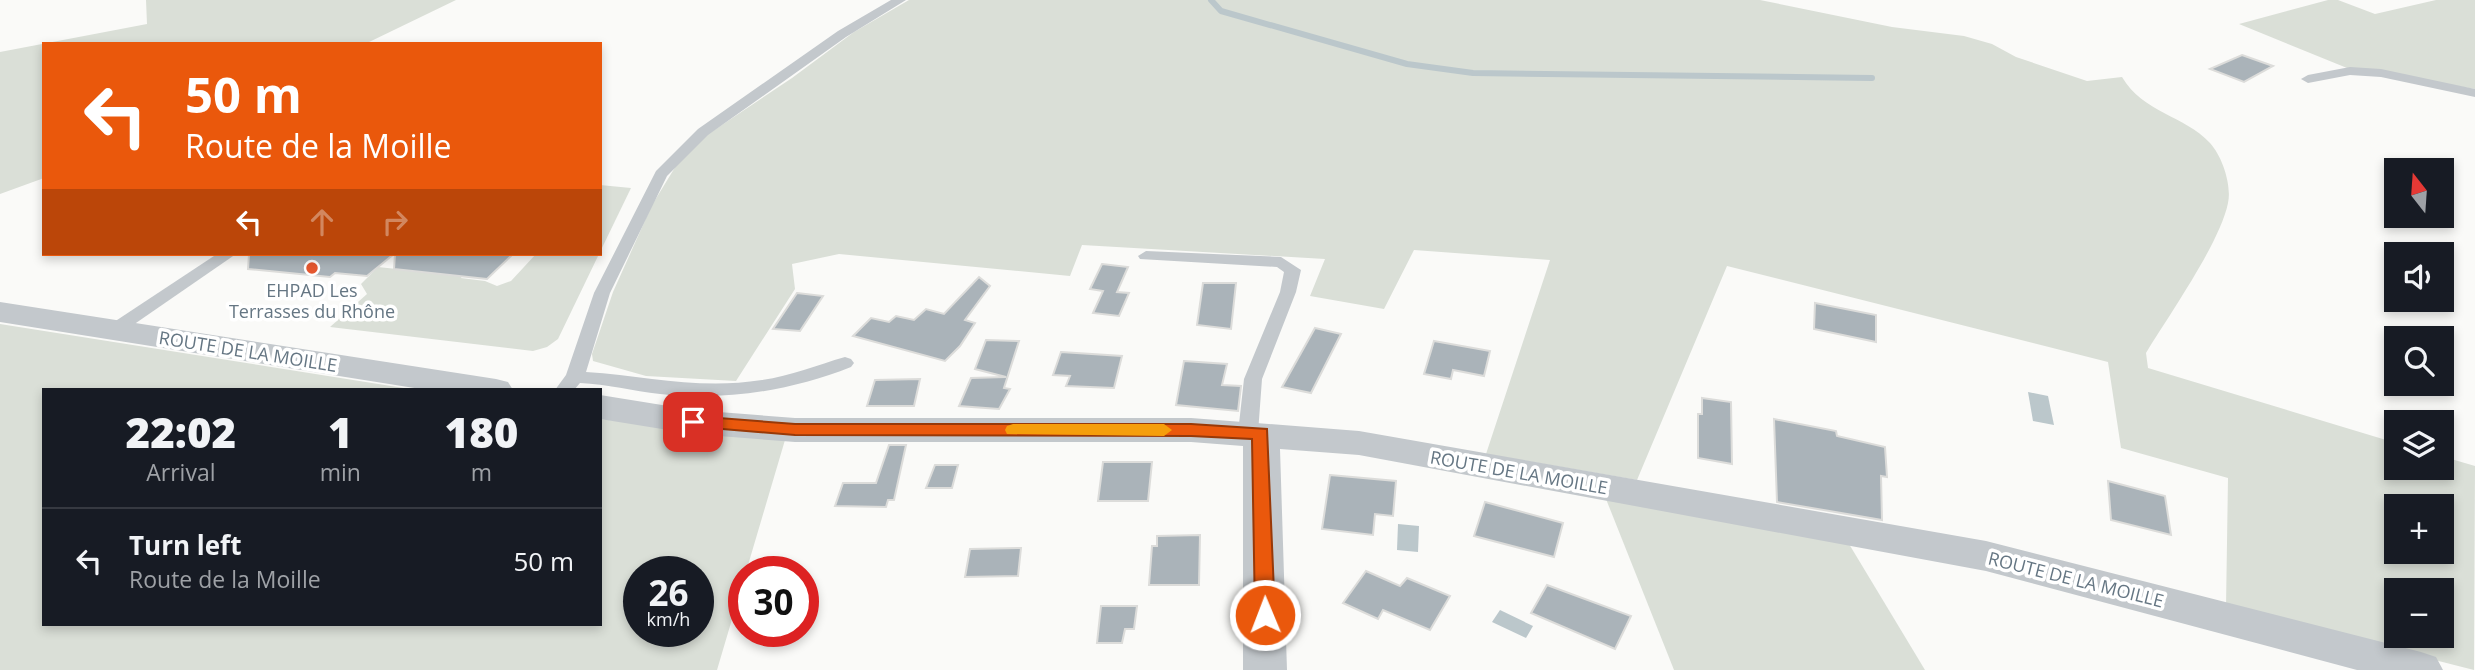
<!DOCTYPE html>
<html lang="en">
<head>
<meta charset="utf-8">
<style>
	:root { --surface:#171b24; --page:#242831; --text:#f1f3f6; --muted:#9ea1a6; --line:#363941 }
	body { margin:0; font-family:"Open Sans",sans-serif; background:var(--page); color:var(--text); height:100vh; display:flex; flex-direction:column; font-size:26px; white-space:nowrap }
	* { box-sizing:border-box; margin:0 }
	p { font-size:23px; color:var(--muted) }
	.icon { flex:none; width:38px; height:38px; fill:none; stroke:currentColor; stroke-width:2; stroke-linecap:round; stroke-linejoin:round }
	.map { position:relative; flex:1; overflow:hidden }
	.details { position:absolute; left:42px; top:388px; width:560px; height:238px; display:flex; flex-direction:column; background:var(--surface); border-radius:0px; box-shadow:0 4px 10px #0003 }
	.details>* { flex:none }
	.guide { position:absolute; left:42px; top:42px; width:560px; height:214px; border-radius:0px; box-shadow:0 4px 10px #0003; background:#ea580c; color:#fff; overflow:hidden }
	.needle { width:46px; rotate:343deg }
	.tools { position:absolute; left:2384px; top:158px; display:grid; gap:14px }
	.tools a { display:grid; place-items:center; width:70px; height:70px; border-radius:0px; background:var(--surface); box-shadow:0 4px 10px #0003; font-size:35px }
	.speed { position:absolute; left:623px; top:556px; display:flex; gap:14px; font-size:35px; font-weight:700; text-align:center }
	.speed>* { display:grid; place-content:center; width:91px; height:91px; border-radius:50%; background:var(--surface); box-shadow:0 4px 10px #0003; line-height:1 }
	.speed small { font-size:18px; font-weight:400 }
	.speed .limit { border:10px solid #d22; background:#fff; color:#111 }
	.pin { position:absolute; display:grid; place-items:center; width:60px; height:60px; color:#fff; margin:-30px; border-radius:14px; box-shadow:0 4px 10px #0006 }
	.me { position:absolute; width:77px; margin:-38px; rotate:359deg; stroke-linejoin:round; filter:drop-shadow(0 0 5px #0008) }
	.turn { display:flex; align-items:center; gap:24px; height:147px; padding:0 28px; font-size:32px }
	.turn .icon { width:91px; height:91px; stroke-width:2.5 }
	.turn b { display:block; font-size:49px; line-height:60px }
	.lanes { display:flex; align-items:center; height:66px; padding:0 28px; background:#0003; justify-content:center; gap:35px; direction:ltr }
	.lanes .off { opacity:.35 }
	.eta { display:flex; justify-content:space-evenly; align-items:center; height:119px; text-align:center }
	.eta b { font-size:42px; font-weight:800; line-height:49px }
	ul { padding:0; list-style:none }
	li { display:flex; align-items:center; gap:21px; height:105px; padding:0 28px; border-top:2px solid var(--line) }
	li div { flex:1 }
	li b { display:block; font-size:26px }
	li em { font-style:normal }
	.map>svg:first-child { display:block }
</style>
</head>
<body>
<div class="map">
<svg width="2475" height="670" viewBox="0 0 2475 670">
	<rect width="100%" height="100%" fill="#fafaf8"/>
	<g fill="#dadfd7" fill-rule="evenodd">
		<path d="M146 0H456L365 44H44V178L0 194V52L147 24Z"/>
		<path d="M909 0H1760L1892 27 1964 36 1992 44 2016 57 2087 81 2122 77C2143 113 2184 115 2210 143 2222 156 2232 185 2228 203 2220 243 2169 315 2146 353L2148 368 2396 443V467H2441V456L2475 466 2474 670 2226 607 2228 478 2121 448 2108 362 1727 266 1637 480 1486 454 1550 260 1414 250 1384 309 1310 296 1325 259 1082 245 1070 276 839 254 792 264 795 289 736 381 646 376 593 361 592 354 613 292 652 205 682 156 707 135 792 78 854 32ZM2396 506H2441V551H2396ZM2396 590H2441V635H2396Z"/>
		<path d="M2328 0H2338L2375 14 2436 0H2475V89L2347 68 2239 24Z"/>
		<path d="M600 185 631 188 600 252Z"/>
		<path d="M536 254H599L558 339 547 347 533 351 330 327 367 294 361 284 378 267 462 276 461 278 485 281 497 286 511 281Z"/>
		<path d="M0 324 416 390H44V625H600V419L785 440 717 670H0ZM639 572H698V632H639Z"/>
		<path d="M1606 499 1846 539 1925 670H1674Z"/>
	</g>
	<g fill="#bbc7cb">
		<path d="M2028 392 2048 396 2054 425 2033 421Z"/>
		<path d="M1398 524 1419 526 1418 552 1397 550Z"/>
		<path d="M1500 610 1533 626 1526 638 1492 622Z"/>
	</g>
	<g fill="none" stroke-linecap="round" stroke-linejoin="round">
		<path stroke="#bbc7cb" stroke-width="6" d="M1211 0 1221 11 1407 64 1473 73 1872 78"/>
	</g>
	<g fill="#aab3b9" stroke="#dcdcda" stroke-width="2">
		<path d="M2242 55 2273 66 2244 82 2210 69Z"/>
		<path d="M249 254H394L367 276 335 273 330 277 248 269Z"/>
		<path d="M395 254H513L487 279 394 269Z"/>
		<path d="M1102 264 1128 267 1117 292 1129 293 1119 316 1093 313 1103 291 1090 289Z"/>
		<path d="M979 277 990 286 965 320 975 323 960 346 945 361 853 336 871 318 889 322 896 316 914 320 926 309 944 314Z"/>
		<path d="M1203 283H1236L1231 329 1197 325Z"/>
		<path d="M797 293 823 296 800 331 773 329Z"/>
		<path d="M1815 303 1876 315V342L1814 329Z"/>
		<path d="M1315 328 1341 334 1311 393 1282 387Z"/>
		<path d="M986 340 1019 341 1004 388 1010 389 999 409 959 406 971 378 1006 377 975 369Z"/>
		<path d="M1434 341 1490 351 1484 376 1453 370 1451 379 1424 374Z"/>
		<path d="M1061 352 1122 356 1114 388 1066 386 1070 376 1053 375Z"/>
		<path d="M1184 361 1227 364 1222 385 1241 386 1238 411 1176 405Z"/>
		<path d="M920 379 914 406H867L875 380Z"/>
		<path d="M1702 398 1731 402 1732 464 1698 458V414H1702Z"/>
		<path d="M1774 419 1836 431 1837 436 1885 447 1887 477 1881 476 1882 520 1777 502Z"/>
		<path d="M889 445H906L894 500H888L886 507 835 506 843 483H876Z"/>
		<path d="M1103 462H1152L1148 501H1098Z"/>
		<path d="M935 465H958L952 488H926Z"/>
		<path d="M1330 475 1396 481 1393 516 1375 514 1373 535 1322 529Z"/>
		<path d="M2108 481 2165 496 2171 535 2111 520Z"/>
		<path d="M1485 502 1563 523 1554 557 1474 536Z"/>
		<path d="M1200 535 1199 585H1149L1152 546H1157V536Z"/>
		<path d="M1021 548 1018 576 965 577 970 549Z"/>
		<path d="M1366 571 1400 586 1407 578 1450 596 1430 630 1383 610 1378 619 1343 603Z"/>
		<path d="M1547 585 1631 616 1615 649 1531 613Z"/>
		<path d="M1101 606H1137L1134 629H1125L1122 643H1097Z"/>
	</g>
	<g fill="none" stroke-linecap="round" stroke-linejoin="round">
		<g fill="#c3c8cc" fill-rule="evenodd">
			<path d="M891 0H906L846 37 708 135 667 176 610 293 586 372C648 376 699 390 762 380 791 376 817 365 845 357L851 359 854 363 851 367C790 391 726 401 660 394 633 391 607 384 580 383L574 390H555L566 375 594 293 656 171 698 129 838 31Z"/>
			<path d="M2350 67 2381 69 2475 89V97L2381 77 2350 75 2308 83 2301 79 2308 75Z"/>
			<path d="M1146 251 1281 257 1301 270 1296 292 1262 379 1258 433 1255 438H1241L1238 433 1244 379 1280 292 1284 272 1277 267 1140 259 1138 256Z"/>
			<path d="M217 254H236L120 334H108L105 330 108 326Z"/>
		</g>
		<g fill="#c3c8cc" fill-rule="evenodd">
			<path d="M0 302 496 379 508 382 513 390H427L0 322Z"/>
			<path d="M600 395 693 410 795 418H1191L1359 431 1986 541 2421 652 2436 657 2443 670H2357L1986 571 1359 455 1280 449 1287 670H1243V446L1191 442H795L693 434 600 419Z"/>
		</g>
	</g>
	<path fill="#ea580c" stroke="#983908" stroke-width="2" d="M693 416 795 424H1191L1267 429 1275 615 1272 621H1258L1255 615 1252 439 1191 436 795 435 687 426 684 422 687 418Z"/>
	<path fill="#f59e0b" d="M1013 424H1164L1172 430 1164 436 1007 434 1005 430 1007 426Z"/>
	<circle fill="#e4572e" stroke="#fff" stroke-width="2.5" cx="312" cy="268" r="7"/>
	<g text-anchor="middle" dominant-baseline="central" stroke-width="7" stroke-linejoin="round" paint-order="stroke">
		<g font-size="18" fill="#657683" stroke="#fff">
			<text x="312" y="290">EHPAD Les<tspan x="312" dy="21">Terrasses du Rhône</tspan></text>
		</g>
		<g font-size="18" fill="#657683" stroke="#fff">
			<text transform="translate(248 351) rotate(9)">ROUTE DE LA MOILLE</text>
			<text transform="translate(1519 472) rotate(10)">ROUTE DE LA MOILLE</text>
			<text transform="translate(2076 579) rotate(14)">ROUTE DE LA MOILLE</text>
		</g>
	</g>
</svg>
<div class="tools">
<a><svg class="needle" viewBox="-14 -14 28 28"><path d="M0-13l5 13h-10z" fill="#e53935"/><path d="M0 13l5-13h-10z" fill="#9ea1a6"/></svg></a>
<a><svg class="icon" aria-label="sound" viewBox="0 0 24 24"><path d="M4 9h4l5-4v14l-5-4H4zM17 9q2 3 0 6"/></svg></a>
<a><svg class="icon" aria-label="search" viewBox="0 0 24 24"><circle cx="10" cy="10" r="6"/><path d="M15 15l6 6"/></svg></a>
<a><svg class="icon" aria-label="layers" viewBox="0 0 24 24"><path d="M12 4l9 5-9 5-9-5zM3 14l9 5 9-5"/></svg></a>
<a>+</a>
<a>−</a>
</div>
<div class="speed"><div>26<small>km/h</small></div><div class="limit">30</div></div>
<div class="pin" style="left:693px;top:422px;background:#d93025"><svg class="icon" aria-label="arrive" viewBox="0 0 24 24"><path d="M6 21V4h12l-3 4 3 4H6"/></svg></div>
<svg class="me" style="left:1265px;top:615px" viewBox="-20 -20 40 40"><circle r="17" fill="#ea580c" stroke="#fff" stroke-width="3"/><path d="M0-11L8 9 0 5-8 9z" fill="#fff"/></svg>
<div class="guide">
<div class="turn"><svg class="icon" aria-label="left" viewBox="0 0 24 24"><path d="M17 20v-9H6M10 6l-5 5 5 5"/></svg><div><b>50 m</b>Route de la Moille</div></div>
<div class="lanes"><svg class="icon" aria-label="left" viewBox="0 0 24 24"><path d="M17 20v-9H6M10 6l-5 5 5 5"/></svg><svg class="icon off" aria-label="ahead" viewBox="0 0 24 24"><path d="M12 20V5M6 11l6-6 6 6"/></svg><svg class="icon off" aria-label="right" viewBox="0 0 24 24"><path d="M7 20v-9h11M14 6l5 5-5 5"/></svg></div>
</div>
<section class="details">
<div class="eta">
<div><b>22:02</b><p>Arrival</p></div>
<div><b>1</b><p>min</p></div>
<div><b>180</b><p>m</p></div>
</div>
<ul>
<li><svg class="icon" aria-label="left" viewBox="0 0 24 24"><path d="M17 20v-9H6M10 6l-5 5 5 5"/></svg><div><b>Turn left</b><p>Route de la Moille</p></div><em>50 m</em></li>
</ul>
</section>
</div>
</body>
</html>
